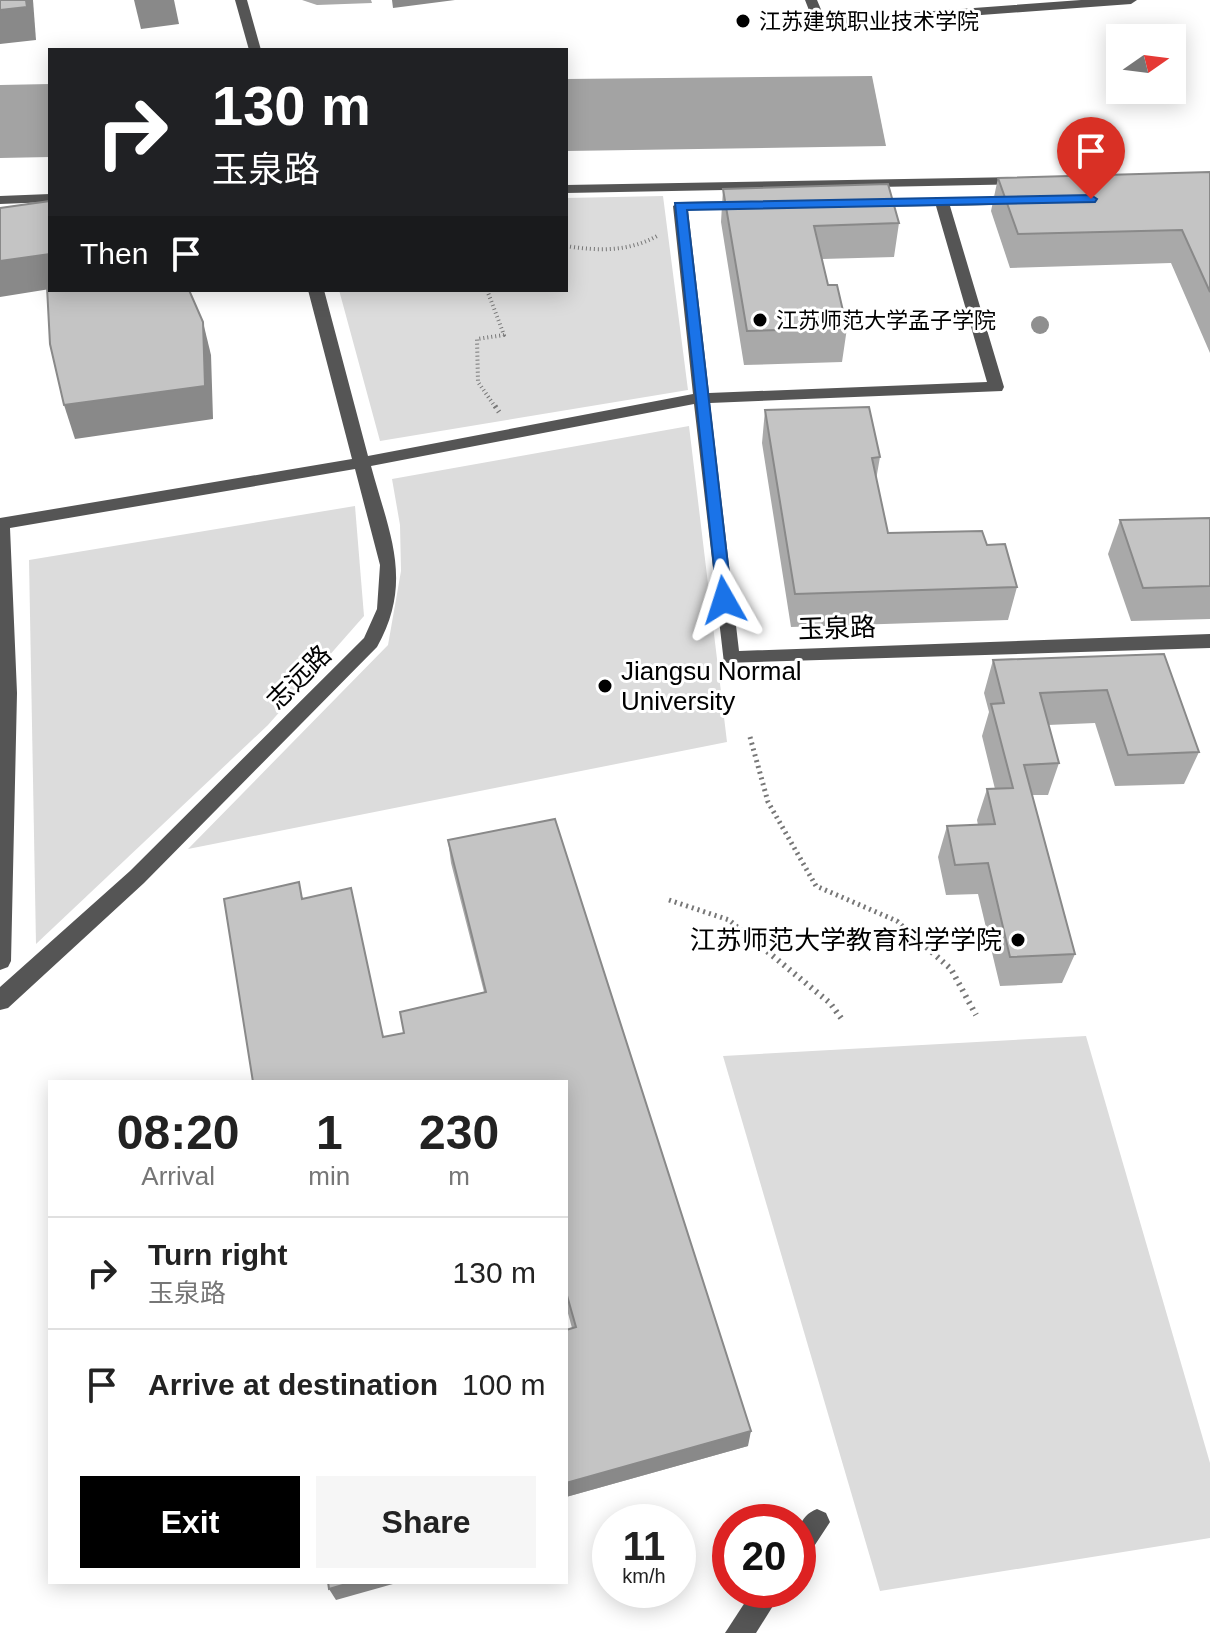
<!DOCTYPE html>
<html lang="en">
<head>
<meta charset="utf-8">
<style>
	:root { --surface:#fff; --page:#f6f6f6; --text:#222; --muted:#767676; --line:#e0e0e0; --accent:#000 }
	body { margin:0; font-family:Helvetica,"Noto Sans SC",sans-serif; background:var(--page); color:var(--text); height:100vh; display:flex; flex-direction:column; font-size:30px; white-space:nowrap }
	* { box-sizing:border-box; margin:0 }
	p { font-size:26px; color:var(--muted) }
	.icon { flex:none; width:44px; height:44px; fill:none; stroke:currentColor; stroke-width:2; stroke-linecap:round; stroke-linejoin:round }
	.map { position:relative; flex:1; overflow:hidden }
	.side { position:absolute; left:48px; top:1080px; width:520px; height:504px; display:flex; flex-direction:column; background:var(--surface); border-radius:0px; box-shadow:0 4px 20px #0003 }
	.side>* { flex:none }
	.top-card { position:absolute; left:48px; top:48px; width:520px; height:244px; border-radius:0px; box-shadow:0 4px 20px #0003; background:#202124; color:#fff; overflow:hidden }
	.needle { width:52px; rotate:76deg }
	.controls { position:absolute; left:1106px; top:24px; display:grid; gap:16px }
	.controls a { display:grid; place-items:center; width:80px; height:80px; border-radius:0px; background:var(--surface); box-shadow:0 4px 20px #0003; font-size:40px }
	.speed { position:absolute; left:592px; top:1504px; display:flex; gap:16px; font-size:40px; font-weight:700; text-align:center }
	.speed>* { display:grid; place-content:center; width:104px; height:104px; border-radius:50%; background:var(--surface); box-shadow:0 4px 20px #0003; line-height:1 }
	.speed small { font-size:20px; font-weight:400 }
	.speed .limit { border:12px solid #d22; background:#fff; color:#111 }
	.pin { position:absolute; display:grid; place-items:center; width:68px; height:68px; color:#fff; margin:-82px -34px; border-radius:50% 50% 50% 0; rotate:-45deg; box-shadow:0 0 8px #0007 }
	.pin .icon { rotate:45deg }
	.me { position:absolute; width:88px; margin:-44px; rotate:354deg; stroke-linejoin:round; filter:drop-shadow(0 0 6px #0008) }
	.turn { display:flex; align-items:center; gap:28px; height:168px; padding:0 32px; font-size:36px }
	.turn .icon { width:104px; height:104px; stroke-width:2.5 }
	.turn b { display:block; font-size:56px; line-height:68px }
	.then { display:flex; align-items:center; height:76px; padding:0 32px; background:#0003; gap:16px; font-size:30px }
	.eta { display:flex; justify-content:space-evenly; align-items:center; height:136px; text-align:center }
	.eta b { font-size:48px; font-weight:600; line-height:56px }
	.action { display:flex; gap:16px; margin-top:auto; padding:16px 32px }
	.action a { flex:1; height:92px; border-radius:0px; background:var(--accent); color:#fff; font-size:32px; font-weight:600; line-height:92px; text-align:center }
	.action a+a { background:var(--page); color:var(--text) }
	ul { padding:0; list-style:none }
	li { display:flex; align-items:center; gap:24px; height:112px; padding:0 32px; border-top:2px solid var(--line) }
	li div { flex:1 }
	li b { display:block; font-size:30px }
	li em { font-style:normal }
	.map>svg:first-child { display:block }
</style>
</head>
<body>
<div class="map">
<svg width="1210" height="1633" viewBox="0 0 1210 1633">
	<rect width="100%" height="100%" fill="#fff"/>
	<g fill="#dcdcdc">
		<path d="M663 196 688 390 380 441 339 290H566V198Z"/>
		<path d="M689 426 727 742 188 849 388 645 401 571 400 525 392 479Z"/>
		<path d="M355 506 364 616 268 725 36 944 29 560Z"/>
		<path d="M1086 1036 1210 1463V1538L880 1591 723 1056Z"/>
	</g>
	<g fill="#a3a3a3">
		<path d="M872 76 886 146 566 151V79Z"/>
		<path d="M50 84V157L0 158V85Z"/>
	</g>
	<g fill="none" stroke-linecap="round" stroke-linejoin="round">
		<g stroke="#777" stroke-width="4" stroke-dasharray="1 3" stroke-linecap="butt">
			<path d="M566 246C598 251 628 252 657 236"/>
			<path d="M487 290 504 335 477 339 478 382 496 408"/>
		</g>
		<g stroke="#777" stroke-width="5" stroke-dasharray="2 4" stroke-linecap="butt">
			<path d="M495 406 499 412"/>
			<path d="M750 737 768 802 816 886 897 921 918 940"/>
			<path d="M669 900 729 920 753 940"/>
		</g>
		<g stroke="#777" stroke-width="6" stroke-dasharray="2 5" stroke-linecap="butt">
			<path d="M751 938 830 1003 844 1022"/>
			<path d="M916 938 951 969 976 1015"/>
		</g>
		<g fill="#555" fill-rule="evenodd">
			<path d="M235 0H247L261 50H249Z"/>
			<path d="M805 0H817L825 19 1081 0H1137L1131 4 820 27 814 23Z"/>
			<path d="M1022 177 1027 178V184L566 193V185Z"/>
			<path d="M50 194V202L0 204V196Z"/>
			<path d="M1018 197 1023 198V204L950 206 1004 387 1002 391 710 403 739 651 1210 634V648L724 663 694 404 371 466C389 533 414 581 377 647L144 883 8 1008 0 1010V987L130 871 364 638 377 609 380 565 355 469 10 528 17 693 11 961 8 967 0 970V518L352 459 308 290H324L368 456 693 394 673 206 680 202 746 201 753 205 746 209 688 210 709 393 987 382 936 206 866 207 859 203 866 199Z"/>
			<path d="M817 1509 826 1513 830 1522 807 1557 798 1561C798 1540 794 1518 817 1509Z"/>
			<path d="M753 1590H783L756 1633H725Z"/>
		</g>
	</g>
	<circle fill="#8f8f8f" cx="1040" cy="325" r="9"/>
	<g fill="#a9a9a9">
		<path d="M302 0H371L372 3 317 5Z"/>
		<path d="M1210 172V353L1171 263 1010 268 991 211 998 178Z"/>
		<path d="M723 189 899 223 894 257 822 259 828 285 847 328 842 362 744 365 721 222Z"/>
		<path d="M765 410 880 457 876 480 888 533 987 545 1017 587 1008 620 791 627 762 443Z"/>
		<path d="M1210 518V619L1131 621 1108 554 1120 520Z"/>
		<path d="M1164 654 1199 752 1184 784 1115 786 1095 723 1048 725 1059 763 1048 795H1032L1075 954 1062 983 1000 986 978 894 946 895 938 857 947 826 978 825 977 820 987 789H995L982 736 989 712 984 693 993 660Z"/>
		<path d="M448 840 748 1446 566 1497V1330L572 1328 566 1306V1082H253L303 899 383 1037 404 1033 484 992 451 863Z"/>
	</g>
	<g fill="#898989">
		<path d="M26 0H33L36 40 0 44V10Z"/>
		<path d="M134 0H174L179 24 141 29Z"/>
		<path d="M392 0H455L393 8Z"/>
		<path d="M50 254V289L0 297V261Z"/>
		<path d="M203 322 211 355 213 419 75 439 64 405Z"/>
		<path d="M751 1431 748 1446 566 1497V1483Z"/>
		<path d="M353 1582H400L336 1600 329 1589Z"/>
	</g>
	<g fill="#c4c4c4" stroke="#898989" stroke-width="2">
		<path d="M0 0H26L27 7 0 10Z"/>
		<path d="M1210 172V292L1182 230 1018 234 998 178Z"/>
		<path d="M888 184 899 223 814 226 828 285H837L847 328 747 331 723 189Z"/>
		<path d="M50 201V254L0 261V208Z"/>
		<path d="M47 287H50V290H189L203 322 205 386 64 405 50 344Z"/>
		<path d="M869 407 880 457 872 458 888 533 982 531 987 545 1005 544 1017 587 795 594 765 410Z"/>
		<path d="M1210 518V586L1143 588 1120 520Z"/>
		<path d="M1164 654 1199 752 1128 755 1107 690 1040 693 1059 763 1024 765 1075 954 1010 957 988 863 955 865 947 826 995 824 987 789 1013 788 991 704 1004 703 993 660Z"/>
		<path d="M555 819 751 1431 566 1483V1330L576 1327 566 1292V1082H253L224 899 299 882 302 899 351 888 383 1037 404 1033 400 1012 486 992 448 840Z"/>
		<path d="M328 1582H353L329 1589Z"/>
	</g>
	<path fill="#1a73e8" stroke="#114b97" stroke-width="2" d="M1091 195 1097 199 1095 202 687 210 732 600 730 604H718L675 203Z"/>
	<g fill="#000" stroke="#fff" stroke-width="3">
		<circle cx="743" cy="21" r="8"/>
		<circle cx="760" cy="320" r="8"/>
		<circle cx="605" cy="686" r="8"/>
		<circle cx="1018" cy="940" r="8"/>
	</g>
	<g text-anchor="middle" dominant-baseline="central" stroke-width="6" stroke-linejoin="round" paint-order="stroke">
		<g font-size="22" fill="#000" stroke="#fff" text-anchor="start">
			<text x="759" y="21">江苏建筑职业技术学院</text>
			<text x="776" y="320">江苏师范大学孟子学院</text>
		</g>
		<g font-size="26" fill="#000" stroke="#fff">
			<text transform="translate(837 628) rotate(-2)">玉泉路</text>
			<text transform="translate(299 677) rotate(-45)">志远路</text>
		</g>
		<g font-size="26" fill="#000" stroke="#fff" text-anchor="start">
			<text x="621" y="671">Jiangsu Normal<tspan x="621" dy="30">University</tspan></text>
			<text x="1002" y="940" text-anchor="end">江苏师范大学教育科学学院</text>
		</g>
	</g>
</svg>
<div class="controls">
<a><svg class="needle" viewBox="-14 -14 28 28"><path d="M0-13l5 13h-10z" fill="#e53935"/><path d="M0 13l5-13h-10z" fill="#767676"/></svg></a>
</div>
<div class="speed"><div>11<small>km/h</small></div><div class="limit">20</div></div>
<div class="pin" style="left:1091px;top:199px;background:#d93025"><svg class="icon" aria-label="arrive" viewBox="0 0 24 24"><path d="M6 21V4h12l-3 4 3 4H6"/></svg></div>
<svg class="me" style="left:724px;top:600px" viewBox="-20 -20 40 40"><path d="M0-17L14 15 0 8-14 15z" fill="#1a73e8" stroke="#fff" stroke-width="4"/></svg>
<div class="top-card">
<div class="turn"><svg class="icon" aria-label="right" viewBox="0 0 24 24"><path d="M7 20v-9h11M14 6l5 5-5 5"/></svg><div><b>130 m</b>玉泉路</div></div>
<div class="then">Then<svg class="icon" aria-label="arrive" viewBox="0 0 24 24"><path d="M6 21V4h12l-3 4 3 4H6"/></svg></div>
</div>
<section class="side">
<div class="eta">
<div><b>08:20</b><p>Arrival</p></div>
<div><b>1</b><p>min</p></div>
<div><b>230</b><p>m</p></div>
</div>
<ul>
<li><svg class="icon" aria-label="right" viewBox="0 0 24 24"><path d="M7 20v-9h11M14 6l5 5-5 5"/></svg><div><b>Turn right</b><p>玉泉路</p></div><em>130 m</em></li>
<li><svg class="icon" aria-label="arrive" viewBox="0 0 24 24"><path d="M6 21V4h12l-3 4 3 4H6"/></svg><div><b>Arrive at destination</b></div><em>100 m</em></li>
</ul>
<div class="action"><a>Exit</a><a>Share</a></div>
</section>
</div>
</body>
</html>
